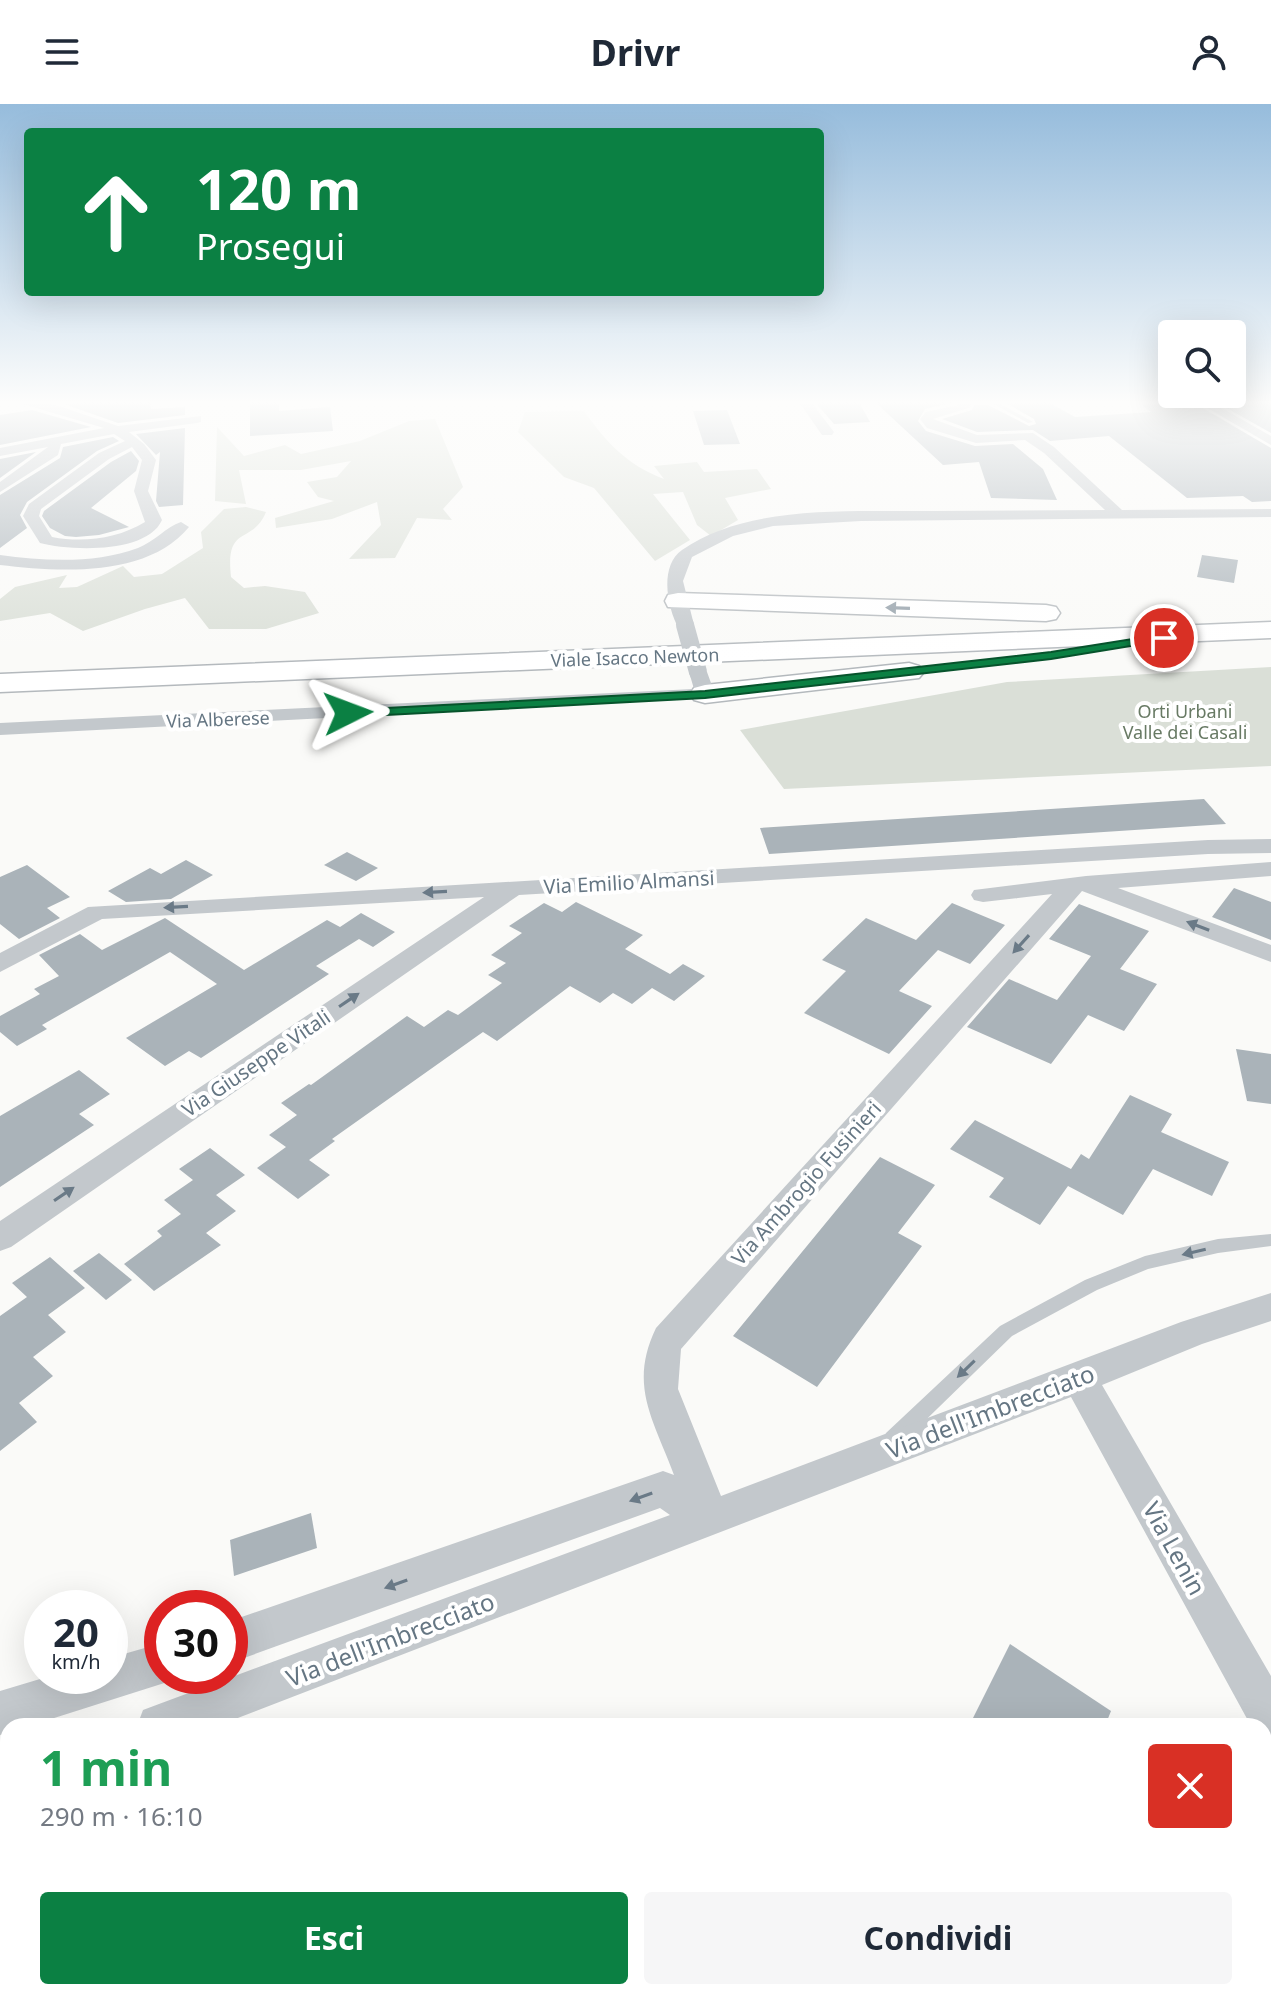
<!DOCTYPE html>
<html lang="it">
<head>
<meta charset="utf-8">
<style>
	:root { --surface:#fff; --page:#f6f6f7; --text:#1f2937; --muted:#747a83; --accent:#0b8043 }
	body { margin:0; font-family:"Noto Sans",sans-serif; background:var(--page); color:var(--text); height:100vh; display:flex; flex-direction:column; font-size:30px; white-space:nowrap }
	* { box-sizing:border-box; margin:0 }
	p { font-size:26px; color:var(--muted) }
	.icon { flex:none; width:44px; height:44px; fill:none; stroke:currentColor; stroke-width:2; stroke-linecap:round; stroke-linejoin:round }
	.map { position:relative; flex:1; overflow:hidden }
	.side { position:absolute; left:0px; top:1614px; width:1272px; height:282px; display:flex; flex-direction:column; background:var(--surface); border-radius:24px 24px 0 0; box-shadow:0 8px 32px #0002 }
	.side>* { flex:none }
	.guide { position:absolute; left:24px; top:24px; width:800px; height:168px; border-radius:8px; box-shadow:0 8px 32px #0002; background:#0b8043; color:#fff; overflow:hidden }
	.tools { position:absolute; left:1158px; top:216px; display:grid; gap:16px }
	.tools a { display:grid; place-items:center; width:88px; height:88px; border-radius:8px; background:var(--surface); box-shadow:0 8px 32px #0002; font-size:40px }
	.speed { position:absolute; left:24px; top:1486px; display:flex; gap:16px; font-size:40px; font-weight:700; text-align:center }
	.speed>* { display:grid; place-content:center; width:104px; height:104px; border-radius:50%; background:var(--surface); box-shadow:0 8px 32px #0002; line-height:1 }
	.speed small { font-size:20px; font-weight:400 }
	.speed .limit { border:12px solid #d22; background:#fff; color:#111 }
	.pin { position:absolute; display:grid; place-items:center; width:68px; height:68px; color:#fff; margin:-34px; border:4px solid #fff; border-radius:50%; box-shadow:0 2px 8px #0007 }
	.me { position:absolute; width:88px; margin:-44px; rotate:87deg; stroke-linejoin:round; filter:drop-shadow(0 0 6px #0008) }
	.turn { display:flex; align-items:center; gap:28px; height:168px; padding:0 40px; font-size:36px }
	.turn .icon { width:104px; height:104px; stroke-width:2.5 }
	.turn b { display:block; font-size:56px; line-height:68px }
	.round { display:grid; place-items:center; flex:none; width:84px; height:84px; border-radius:8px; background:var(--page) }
	.summary { display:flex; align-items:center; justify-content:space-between; height:136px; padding:0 40px }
	h1 { font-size:48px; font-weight:700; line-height:60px; color:#1e9e55 }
	.action { display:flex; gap:16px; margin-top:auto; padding:16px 40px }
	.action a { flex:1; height:92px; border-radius:8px; background:var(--accent); color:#fff; font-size:32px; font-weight:700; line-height:92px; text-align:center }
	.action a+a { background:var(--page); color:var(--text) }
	header { display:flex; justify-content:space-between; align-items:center; height:104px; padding:0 40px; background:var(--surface); font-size:36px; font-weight:700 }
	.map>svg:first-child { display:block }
</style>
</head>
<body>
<header><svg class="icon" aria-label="menu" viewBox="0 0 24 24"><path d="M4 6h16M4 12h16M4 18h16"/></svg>Drivr<svg class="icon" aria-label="person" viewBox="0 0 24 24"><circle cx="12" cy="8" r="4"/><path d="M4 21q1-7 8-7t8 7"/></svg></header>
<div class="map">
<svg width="1271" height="1895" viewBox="0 0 1271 1895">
	<rect width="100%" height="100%" fill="#fafaf8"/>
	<g fill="#dadfd7">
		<path d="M584 307C607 339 627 361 664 375L654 362 697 358 704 368 757 365 771 385 725 394 738 416 711 432 697 421 683 388 653 390 690 436 655 457 594 384 564 373 518 328 525 308Z"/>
		<path d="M435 315 463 383 443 405 452 416 417 414 395 454 349 455 381 421 377 398 332 415 276 424 275 414 334 397 318 393 307 378 337 373 351 357 301 366H239L246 400 215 397 217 323 244 352 285 341 301 350 360 337 409 317Z"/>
		<path d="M246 403 266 408C252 442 225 419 231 473L244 484 265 482 305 488 319 509 266 525H209L185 494 145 505 83 527 50 509 0 517V495L15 483 67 471 59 484 77 483 123 462 134 473 162 470 203 444 201 428 224 405Z"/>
		<path d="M1271 563V662L784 685 740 626 1007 578Z"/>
	</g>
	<g fill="#aab3b9">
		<path d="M80 298H150L151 305 185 303V311L118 319 64 300Z"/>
		<path d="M250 298H279V307L330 303 333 327 250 332Z"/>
		<path d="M815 298H859L870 318 834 320Z"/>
		<path d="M875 298H955L925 305 918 317 926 327 975 342 1013 340 1043 365 1057 396 991 394 979 358 943 361Z"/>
		<path d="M1048 298 1075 313 1151 308 1142 301 1194 299 1271 344V397L1252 398 1243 392 1187 394 1109 332 1050 337 1033 326 977 328 942 315 972 306 974 301H988L1029 322 1036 320 1034 315 1006 299Z"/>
		<path d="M1216 298H1271V329Z"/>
		<path d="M32 306 91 323 0 341V311Z"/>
		<path d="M727 306 740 340 704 341 693 307Z"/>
		<path d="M185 324 183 401 159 403 156 397 160 348 156 351 136 330Z"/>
		<path d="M113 333 119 337 97 347 27 398 20 411 27 424 0 444V391L60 354 63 343Z"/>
		<path d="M131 347 139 357 136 367 91 404 129 423 99 431 76 433 65 432 50 424 42 412 44 407 111 358Z"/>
		<path d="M36 348 0 374V355Z"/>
		<path d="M1202 451 1238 456 1234 479 1197 473Z"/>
		<path d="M1204 695 1226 720 769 750 760 724Z"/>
		<path d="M347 748 378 764 356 777 324 761Z"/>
		<path d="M186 756 213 771 171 795 126 798 108 787 150 764 161 770Z"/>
		<path d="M27 761 70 793 47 804 60 814 19 835 0 820V773Z"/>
		<path d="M1234 784 1271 798V836L1212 813Z"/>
		<path d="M576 798 643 831 625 845 670 870 683 860 705 872 674 897 652 884 632 900 613 889 600 899 570 882 497 937 483 928 332 1035 335 1037 309 1056 330 1071 298 1095 257 1064 286 1043 269 1031 297 1011 281 999 309 980 311 981 407 912 424 923 448 906 458 911 502 879 488 871 506 859 491 851 522 829 509 822 544 799 562 808Z"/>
		<path d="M952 799 1005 821 970 860 938 846 899 887 932 902 889 950 804 909 846 867 822 856 866 814 916 836Z"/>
		<path d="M1079 800 1149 827 1120 865 1157 880 1124 927 1088 911 1051 960 967 923 1009 875 1057 896 1091 852 1049 835Z"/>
		<path d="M361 809 395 828 373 843 359 835 316 862 329 870 201 954 189 947 165 962 126 934 217 880 170 848 42 921 47 925 17 942 0 928V912L40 890 34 885 59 872 39 851 80 830 102 846 165 814 244 866 327 816 340 823Z"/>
		<path d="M1236 945 1271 950V1000L1247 997Z"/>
		<path d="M79 966 110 990 79 1010 94 1021 0 1083V1012Z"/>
		<path d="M1130 991 1172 1010 1161 1028 1229 1058 1212 1092 1153 1065 1123 1111 1068 1082 1040 1121 989 1093 1004 1074 950 1045 975 1016 1071 1065 1081 1050 1089 1055Z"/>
		<path d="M210 1044 245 1071 216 1091 236 1107 206 1129 221 1141 154 1187 124 1160 162 1132 157 1127 181 1110 164 1096 193 1076 179 1065Z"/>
		<path d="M880 1053 935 1081 898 1129 922 1142 817 1283 733 1232Z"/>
		<path d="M99 1149 132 1176 106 1196 73 1167Z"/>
		<path d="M50 1153 85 1184 48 1211 66 1228 33 1253 53 1272 19 1299 37 1318 0 1347V1212L27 1193 12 1179Z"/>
		<path d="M311 1409 317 1444 234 1472 230 1436Z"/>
		<path d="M1010 1540 1111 1607 1105 1622H969Z"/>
	</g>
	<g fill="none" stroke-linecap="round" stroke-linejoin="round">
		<defs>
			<g id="highway">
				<path d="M678 489 1046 501 1056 503 1060 509 1056 515 1046 517 668 503 665 497 668 491Z"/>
				<path d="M1271 518V534L0 588V570Z"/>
				<path d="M909 559 919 562 924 568 919 574 705 599 694 596 690 590 694 584 705 581Z"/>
			</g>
		</defs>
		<use href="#highway" stroke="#b4b9bd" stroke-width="3"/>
		<g fill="#c3c8cc" fill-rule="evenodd">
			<path d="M990 298H997L1033 318 1028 319Z"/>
			<path d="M1271 1130V1142L1218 1149 1148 1165 1097 1186 1012 1232 900 1341 893 1344 886 1341 884 1335 886 1329 1000 1222 1085 1176 1145 1152 1218 1135Z"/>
			<path d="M1271 1725V1749L1264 1751V1727Z"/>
			<path d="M1264 1810 1271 1813V1850L1264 1847Z"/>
			<path d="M190 1888H230L233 1895H187Z"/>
			<path d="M417 1888H444L441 1895H414Z"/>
			<path d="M1150 1888H1176L1174 1895H1148Z"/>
		</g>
		<g fill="#c3c8cc" fill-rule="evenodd">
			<path d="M16 298 56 301 118 322 201 312V318L197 319 129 328 144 340 156 356 148 387 162 416C147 450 70 447 40 439L23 412 29 400 99 349 125 337 114 330 61 340 58 351 0 388V378L48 343 0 352V344L104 324ZM132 343 142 356 134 387 145 418C117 435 83 439 52 433L39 412 41 405 109 355Z"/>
			<path d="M799 298H811L834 328 832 331H822Z"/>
			<path d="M958 298H970L971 303 933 315 977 331 1033 329 1054 343 1122 406 1271 405V413L861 417 773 422 733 432 692 453 683 477 694 521 691 525H679C667 504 659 462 682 446 749 399 856 408 933 407 990 407 1048 406 1105 406L1044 349 1025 336 976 339 927 324 920 315 926 308 958 301Z"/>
			<path d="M1197 298H1211L1271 332V341Z"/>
			<path d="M181 418 189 423C147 474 59 468 0 461V451C45 457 95 460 138 444 154 438 166 423 181 418Z"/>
			<path d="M698 562 707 568 715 590 712 594 0 631V619L694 585 689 568Z"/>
			<path d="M1271 735V749L1208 750 519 791 11 1143 0 1147V1117L484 793 102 815 0 868V849L88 803 1208 736Z"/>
			<path d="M1271 758V772L1118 784 1271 841V858L1082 787 681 1245 678 1285 721 1392 1181 1218 1271 1189V1217L1202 1240 1102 1281 1271 1572V1637L1264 1634V1622H1251L1071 1293 217 1622H137L143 1606 159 1600 670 1411 660 1404 230 1559V1517L663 1367 674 1371C654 1316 628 1282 656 1224L1052 790 983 798 974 796 971 791 974 786 1086 772Z"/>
			<path d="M162 1539V1572H178L177 1575 29 1622H8V1629L0 1631V1587L50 1572H110V1554Z"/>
			<path d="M8 1650V1696L0 1698V1652Z"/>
			<rect x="15" y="1888" width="50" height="7"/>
		</g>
		<use href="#highway" fill="#fff" fill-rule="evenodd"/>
		<path stroke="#c3c8cc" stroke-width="18" d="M685 521 698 568"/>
	</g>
	<defs><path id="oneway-solid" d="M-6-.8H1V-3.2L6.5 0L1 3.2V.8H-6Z" transform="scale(2)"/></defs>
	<use fill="#939fa8" href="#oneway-solid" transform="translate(898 504) rotate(-178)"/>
	<g fill="#6a7a87">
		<use href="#oneway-solid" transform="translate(435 788) rotate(177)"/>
		<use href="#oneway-solid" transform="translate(176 803) rotate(177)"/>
		<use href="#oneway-solid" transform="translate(1198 822) rotate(-159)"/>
		<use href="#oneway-solid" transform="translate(1021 840) rotate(132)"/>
		<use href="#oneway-solid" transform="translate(349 896) rotate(-34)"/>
		<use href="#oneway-solid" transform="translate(64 1090) rotate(-34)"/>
		<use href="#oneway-solid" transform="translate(1194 1148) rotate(167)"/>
		<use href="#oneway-solid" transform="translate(966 1265) rotate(136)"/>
		<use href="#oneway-solid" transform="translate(641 1393) rotate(160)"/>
		<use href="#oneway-solid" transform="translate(396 1480) rotate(160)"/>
	</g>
	<linearGradient id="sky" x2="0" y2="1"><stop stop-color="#96bcdc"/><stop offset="0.53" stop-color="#fdfdfc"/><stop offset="1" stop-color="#fdfdfc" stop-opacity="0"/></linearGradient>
	<rect width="1271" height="563" fill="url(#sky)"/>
	<path fill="#0b8043" stroke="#07532c" stroke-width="2" d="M1164 530 1168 532V536L1051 555 705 594 348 613 341 609 348 606 705 587 1051 548Z"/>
	<g text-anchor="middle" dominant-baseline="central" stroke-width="8" stroke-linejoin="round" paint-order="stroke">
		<g font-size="18" fill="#657683" stroke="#fff">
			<text transform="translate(635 553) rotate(-2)">Viale Isacco Newton</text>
			<text transform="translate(218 615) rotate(-2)">Via Alberese</text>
		</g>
		<g font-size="18" fill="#687a64" stroke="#fff">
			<text x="1185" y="607">Orti Urbani<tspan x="1185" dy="21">Valle dei Casali</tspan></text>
		</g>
		<g font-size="20" fill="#657683" stroke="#fff">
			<text transform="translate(629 778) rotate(-3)">Via Emilio Almansi</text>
			<text transform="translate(256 959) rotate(-34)">Via Giuseppe Vitali</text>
			<text transform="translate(806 1079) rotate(-48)">Via Ambrogio Fusinieri</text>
		</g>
		<g font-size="24" fill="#657683" stroke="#fff">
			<text transform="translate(990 1307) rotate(-21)">Via dell'Imbrecciato</text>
			<text transform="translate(1175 1444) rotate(61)">Via Lenin</text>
			<text transform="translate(390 1535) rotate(-21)">Via dell'Imbrecciato</text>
		</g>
	</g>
</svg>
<div class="tools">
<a><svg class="icon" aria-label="search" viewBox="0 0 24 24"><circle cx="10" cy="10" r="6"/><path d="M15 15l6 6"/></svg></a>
</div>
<div class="speed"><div>20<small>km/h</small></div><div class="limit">30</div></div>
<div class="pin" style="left:1164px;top:534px;background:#d93025"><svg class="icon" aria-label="arrive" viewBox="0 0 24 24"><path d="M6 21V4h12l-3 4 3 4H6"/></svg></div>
<svg class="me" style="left:348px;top:609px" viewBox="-20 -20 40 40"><path d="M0-17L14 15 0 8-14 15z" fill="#0b8043" stroke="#fff" stroke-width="4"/></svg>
<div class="guide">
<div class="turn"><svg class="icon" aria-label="ahead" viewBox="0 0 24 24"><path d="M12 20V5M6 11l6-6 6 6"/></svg><div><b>120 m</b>Prosegui</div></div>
</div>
<section class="side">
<div class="summary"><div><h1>1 min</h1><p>290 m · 16:10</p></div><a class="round" style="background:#d93025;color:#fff"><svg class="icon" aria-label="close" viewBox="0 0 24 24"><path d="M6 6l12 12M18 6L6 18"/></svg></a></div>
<div class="action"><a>Esci</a><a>Condividi</a></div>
</section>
</div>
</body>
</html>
